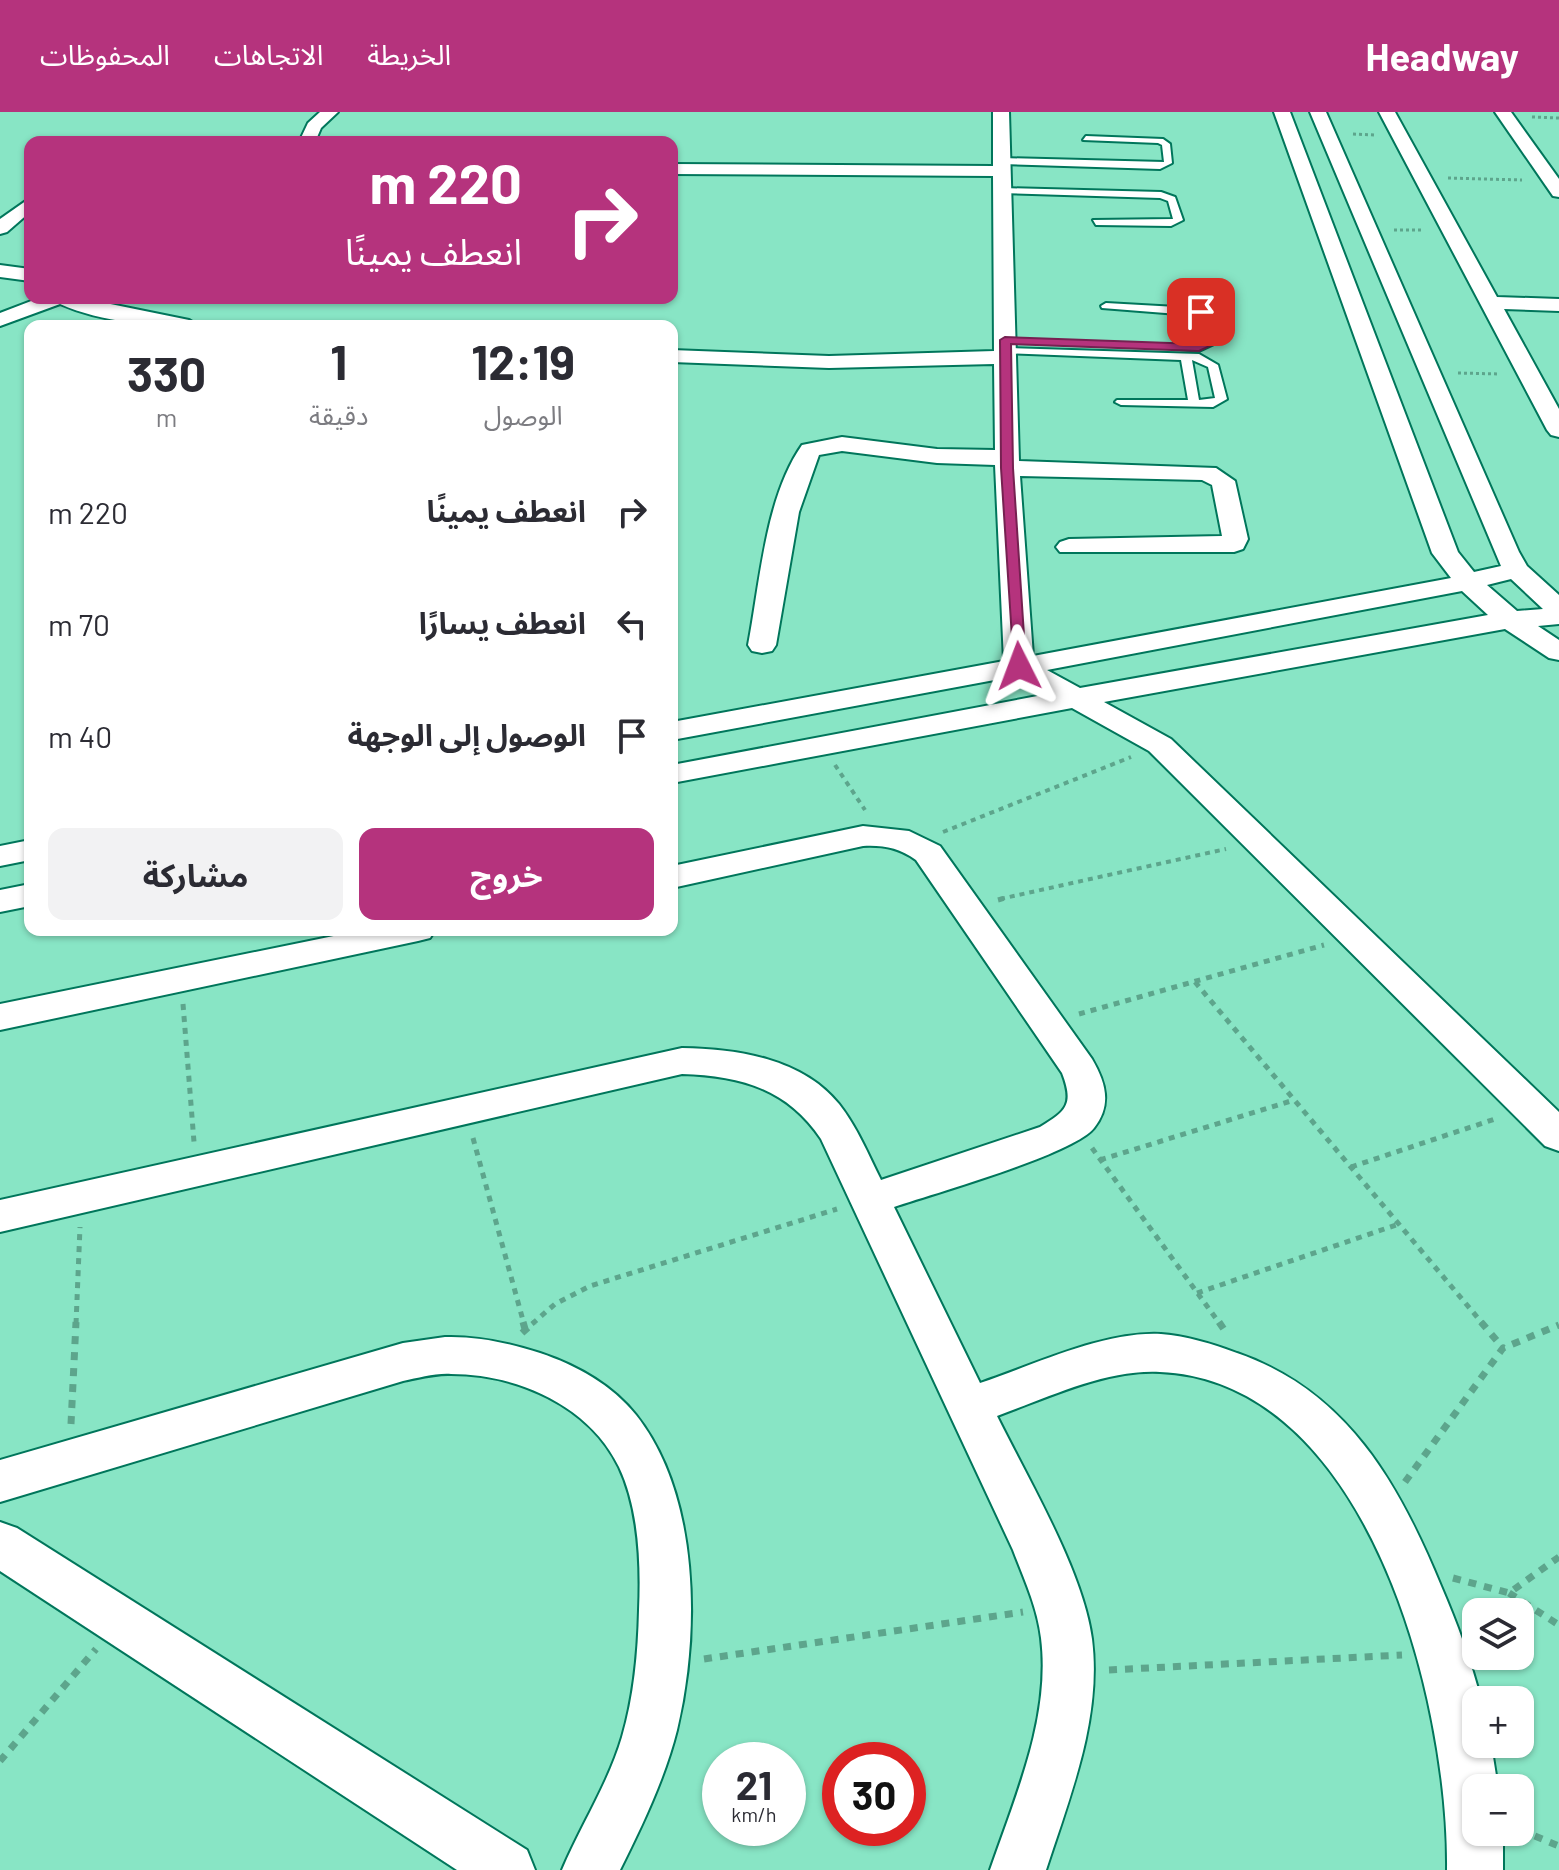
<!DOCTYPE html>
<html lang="ar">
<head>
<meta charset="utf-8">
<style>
	:root { --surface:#fff; --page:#f2f2f3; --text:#2b2b33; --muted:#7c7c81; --accent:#b5337d }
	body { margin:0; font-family:Barlow,"Noto Sans Arabic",sans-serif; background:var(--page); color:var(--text); direction:rtl; height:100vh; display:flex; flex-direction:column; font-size:30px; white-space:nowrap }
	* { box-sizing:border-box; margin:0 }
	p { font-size:26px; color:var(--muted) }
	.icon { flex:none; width:44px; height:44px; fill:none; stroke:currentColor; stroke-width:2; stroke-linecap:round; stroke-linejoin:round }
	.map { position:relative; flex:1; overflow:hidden; direction:ltr }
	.details { position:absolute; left:24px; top:208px; width:654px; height:616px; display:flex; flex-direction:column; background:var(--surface); border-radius:16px; box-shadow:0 2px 6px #0004; direction:rtl }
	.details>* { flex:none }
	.banner { position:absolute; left:24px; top:24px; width:654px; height:168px; border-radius:16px; box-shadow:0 2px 6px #0004; direction:rtl; background:#b5337d; color:#fff; overflow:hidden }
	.fabs { position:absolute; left:1462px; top:1486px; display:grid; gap:16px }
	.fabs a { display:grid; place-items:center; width:72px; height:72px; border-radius:16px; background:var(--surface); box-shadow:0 2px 6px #0004; font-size:40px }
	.speed { position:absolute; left:702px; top:1630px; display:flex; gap:16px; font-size:40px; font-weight:700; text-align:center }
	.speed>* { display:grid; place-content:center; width:104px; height:104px; border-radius:50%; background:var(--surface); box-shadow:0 2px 6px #0004; line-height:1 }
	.speed small { font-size:20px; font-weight:400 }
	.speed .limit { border:12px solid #d22; background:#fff; color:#111 }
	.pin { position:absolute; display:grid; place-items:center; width:68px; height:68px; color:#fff; margin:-34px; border-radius:16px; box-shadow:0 4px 12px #0006 }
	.me { position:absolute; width:88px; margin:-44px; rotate:357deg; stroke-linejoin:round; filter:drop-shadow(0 0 6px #0008) }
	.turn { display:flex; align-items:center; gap:28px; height:168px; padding:0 24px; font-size:36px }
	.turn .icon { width:104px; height:104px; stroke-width:2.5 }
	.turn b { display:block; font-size:56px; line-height:68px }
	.eta { display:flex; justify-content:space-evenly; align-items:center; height:136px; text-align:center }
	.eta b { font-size:48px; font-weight:700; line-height:56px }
	.cta { display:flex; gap:16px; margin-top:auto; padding:16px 24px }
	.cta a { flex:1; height:92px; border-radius:16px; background:var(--accent); color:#fff; font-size:32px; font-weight:700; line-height:92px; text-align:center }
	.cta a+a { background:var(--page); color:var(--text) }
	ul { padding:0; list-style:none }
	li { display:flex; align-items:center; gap:24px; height:112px; padding:0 24px }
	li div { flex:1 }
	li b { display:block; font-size:30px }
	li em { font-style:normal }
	header { display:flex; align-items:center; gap:48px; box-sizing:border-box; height:112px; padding:0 40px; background:var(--accent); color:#fff }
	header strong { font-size:38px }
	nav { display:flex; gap:44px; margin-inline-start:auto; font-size:28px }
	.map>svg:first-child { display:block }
</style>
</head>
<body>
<header>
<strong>Headway</strong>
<nav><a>الخريطة</a><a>الاتجاهات</a><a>المحفوظات</a></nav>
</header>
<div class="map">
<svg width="1559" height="1758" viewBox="0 0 1559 1758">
	<rect width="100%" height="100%" fill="#88e5c5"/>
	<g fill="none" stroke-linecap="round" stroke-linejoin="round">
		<defs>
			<g id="service">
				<path d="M1086 24 1163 27 1170 32 1172 51 1160 57 1002 52 998 49 1002 46 1164 50 1162 33 1158 31 1083 28Z"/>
				<path d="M1003 76 1161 80 1175 85 1183 108 1171 114 1096 113 1093 108 1173 107 1168 89 1160 86 1000 81Z"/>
				<path d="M1106 191 1177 195 1182 193 1208 200 1214 232 1199 239 1180 237 1179 235 1182 232 1178 202 1102 196 1101 194ZM1188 202 1199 203 1203 230 1193 232Z"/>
				<path d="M1006 236 1199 242 1218 253 1227 287 1213 295 1121 293 1115 290 1117 288H1188L1181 248 1002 241V237ZM1192 248 1208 255 1215 286 1199 288Z"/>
			</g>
			<g id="minor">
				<path d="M320 0H338L321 16 315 30H299L308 11Z"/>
				<path d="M993 0H1009L1019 349 1216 356 1235 369 1248 427 1243 437 1234 440H1060L1056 435 1060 430 1069 427 1222 424 1212 373 1202 368 1020 364 1033 544 1451 466 1432 441 1274 0H1290L1458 440 1474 460 1501 454 1310 0H1326L1519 440 1527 454 1559 483V512L1538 514 1559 528V548L1549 546 1505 517 1104 590 1171 627 1559 1000V1039L1545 1034 1149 639 1072 596 672 671V653L1048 582 1016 564 672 628V610L1004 549 995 353 937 351 842 339 819 343 799 400 776 533 772 539 762 541 752 539 748 533C760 471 765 386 802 333L842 325 937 337 995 338 994 252 829 256 672 250V238L829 244 994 239 993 64 672 62V52L993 54ZM1511 467 1543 497 1517 499 1487 473ZM1462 479 1488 503 1080 576 1047 558Z"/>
				<path d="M1379 0H1395L1497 185 1559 187V199L1504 197 1559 297V325L1551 323 1547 318Z"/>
				<path d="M1495 0H1511L1559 67V85L1553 84Z"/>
				<path d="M30 86V100L7 120 0 122V107Z"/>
				<path d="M0 153 30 157V169L0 165Z"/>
				<path d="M39 186H81L189 208 199 214C153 214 103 211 60 192L0 214V201Z"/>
				<path d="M863 714 909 719 940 734 1092 947C1106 971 1112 993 1094 1016 1074 1042 933 1082 894 1095L980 1271C1034 1253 1104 1219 1161 1222 1187 1224 1213 1232 1237 1241 1347 1279 1399 1372 1441 1474 1457 1511 1471 1549 1481 1588H1476V1632H1491L1498 1676H1476V1720H1503V1758H1447C1449 1591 1369 1269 1160 1260 1106 1257 1047 1286 997 1304 1028 1367 1083 1459 1092 1527 1102 1606 1070 1684 1046 1758H990C1015 1685 1051 1605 1041 1526 1037 1494 1024 1467 1013 1438L821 1027C787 976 740 964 682 962L0 1120V1088L682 936C737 937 802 946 839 992 857 1015 868 1042 881 1068L1040 1015C1067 999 1074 992 1062 961L916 748C899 736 884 733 863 734L672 776V754Z"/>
				<path d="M30 728V748L0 754V734Z"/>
				<path d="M30 772V794L0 800V778Z"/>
				<path d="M363 818H435L430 826 418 829 0 918V892Z"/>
				<path d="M445 1225C478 1224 509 1231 540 1241 576 1253 612 1273 636 1303 700 1384 700 1521 677 1618 665 1666 642 1714 620 1758H562C581 1713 608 1672 622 1625 634 1584 638 1541 639 1498 641 1451 639 1397 619 1355 589 1293 516 1262 451 1262 435 1261 419 1266 403 1269L0 1390V1348L403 1231Z"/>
				<path d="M0 1410 17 1416 527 1738 535 1758H457L0 1459Z"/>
			</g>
		</defs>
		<use href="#service" stroke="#00765b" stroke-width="4"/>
		<use href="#minor" stroke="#00765b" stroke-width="4"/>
		<g stroke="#5da58c" stroke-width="3" stroke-dasharray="3 3" stroke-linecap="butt">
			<path d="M1532 5 1559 6"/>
			<path d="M1353 22 1375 23"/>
			<path d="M1448 66 1522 68"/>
			<path d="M1394 118H1424"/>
			<path d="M1458 261 1500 262"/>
		</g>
		<g stroke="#5da58c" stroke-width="4" stroke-dasharray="5 5" stroke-linecap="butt">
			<path d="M835 653 865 698"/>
			<path d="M943 720 1131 645"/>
			<path d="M1000 787 1226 737"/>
		</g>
		<g stroke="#5da58c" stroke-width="5" stroke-dasharray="6 6" stroke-linecap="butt">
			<path d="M998 788 1009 785"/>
			<path d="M1195 870 1483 1212"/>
			<path d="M183 892 194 1030"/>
			<path d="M1079 902 1324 833"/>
			<path d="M473 1026 524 1212"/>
			<path d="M1092 1036 1220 1212"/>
			<path d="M1100 1048 1294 988"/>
			<path d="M1351 1055 1495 1007"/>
			<path d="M1197 1181 1399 1112"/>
			<path d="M76 1212 80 1115"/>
			<path d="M532 1212 555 1192 590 1174 837 1097"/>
		</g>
		<g stroke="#5da58c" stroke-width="7" stroke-dasharray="8 8" stroke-linecap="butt">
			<path d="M523 1210 525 1217"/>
			<path d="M1219 1210 1225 1219"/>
			<path d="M1481 1210 1503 1236"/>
			<path d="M522 1221 534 1210"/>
			<path d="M71 1312 76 1210"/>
			<path d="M1405 1370 1503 1236 1559 1213"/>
			<path d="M1453 1466 1509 1481 1559 1445"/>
			<path d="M1509 1481 1559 1513"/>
			<path d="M704 1547 1023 1500"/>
			<path d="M1109 1558 1402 1543"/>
			<path d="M0 1649 96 1537"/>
			<path d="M1520 1718 1559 1734"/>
		</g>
		<use href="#service" fill="#fff" fill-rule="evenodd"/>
		<use href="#minor" fill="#fff" fill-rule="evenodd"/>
	</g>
	<path fill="#b5337d" stroke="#762151" stroke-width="2" d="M1201 196 1210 202 1214 232 1199 239 1011 232 1013 356 1026 554 1019 558 1014 557 1001 356 1000 228 1005 225 1198 232 1203 230 1199 203 1196 200Z"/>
</svg>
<div class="fabs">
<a><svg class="icon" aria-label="layers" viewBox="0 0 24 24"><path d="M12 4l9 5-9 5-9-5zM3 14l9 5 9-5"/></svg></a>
<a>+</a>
<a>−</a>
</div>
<div class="speed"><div>21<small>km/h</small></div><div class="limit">30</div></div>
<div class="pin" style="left:1201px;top:200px;background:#d93025"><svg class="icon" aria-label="arrive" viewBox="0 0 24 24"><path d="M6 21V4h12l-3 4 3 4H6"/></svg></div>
<svg class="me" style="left:1019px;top:554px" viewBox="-20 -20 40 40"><path d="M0-17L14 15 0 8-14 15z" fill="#b5337d" stroke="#fff" stroke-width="4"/></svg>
<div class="banner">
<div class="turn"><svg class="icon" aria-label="right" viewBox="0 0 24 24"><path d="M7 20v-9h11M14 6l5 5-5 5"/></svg><div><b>220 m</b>انعطف يمينًا</div></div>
</div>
<section class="details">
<div class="eta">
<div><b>12:19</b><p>الوصول</p></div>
<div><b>1</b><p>دقيقة</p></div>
<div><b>330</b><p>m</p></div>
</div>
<ul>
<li><svg class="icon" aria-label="right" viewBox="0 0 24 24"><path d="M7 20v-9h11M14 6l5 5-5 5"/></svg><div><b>انعطف يمينًا</b></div><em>220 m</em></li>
<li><svg class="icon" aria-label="left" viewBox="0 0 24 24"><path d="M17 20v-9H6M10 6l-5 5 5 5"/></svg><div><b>انعطف يسارًا</b></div><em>70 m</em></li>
<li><svg class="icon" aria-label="arrive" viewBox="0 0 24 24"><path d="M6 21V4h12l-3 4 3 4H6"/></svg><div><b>الوصول إلى الوجهة</b></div><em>40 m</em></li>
</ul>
<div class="cta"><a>خروج</a><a>مشاركة</a></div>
</section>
</div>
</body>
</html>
